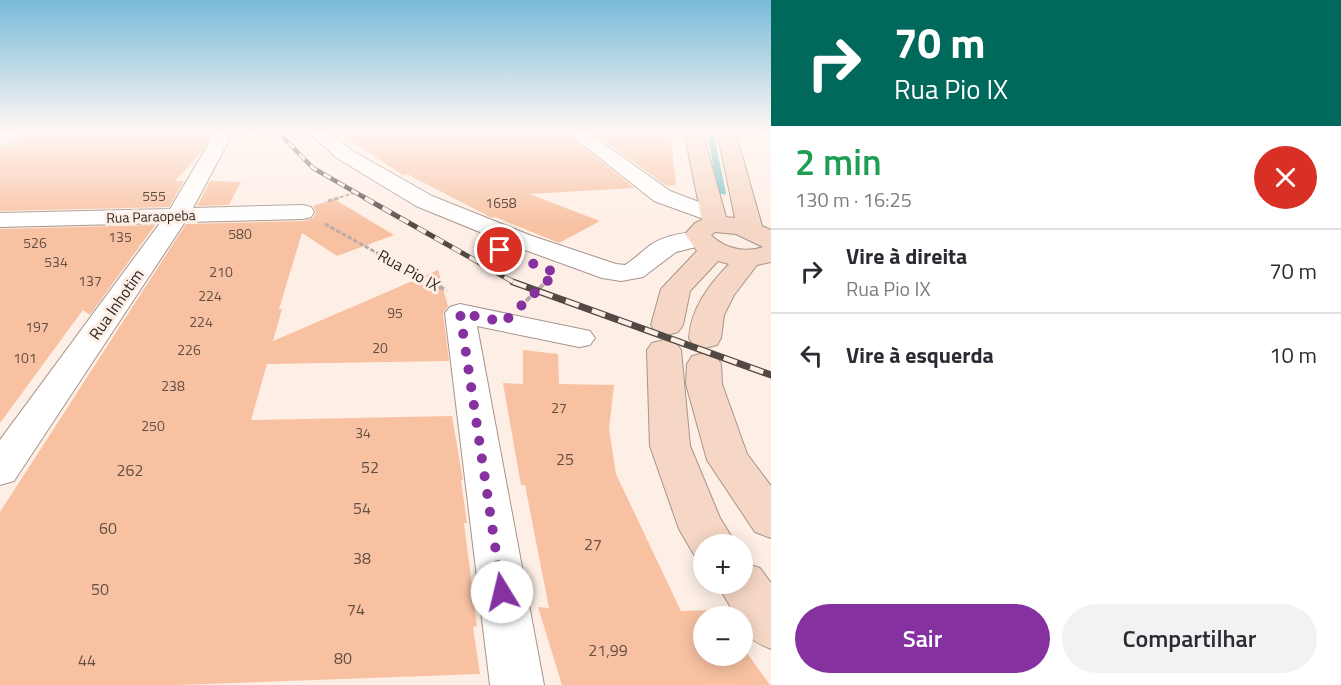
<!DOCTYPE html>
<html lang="pt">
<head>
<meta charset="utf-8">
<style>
	:root { --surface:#fff; --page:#f2f2f3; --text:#2b2b33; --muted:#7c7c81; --line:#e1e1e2; --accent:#8532a0 }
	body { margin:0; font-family:"Titillium Web",sans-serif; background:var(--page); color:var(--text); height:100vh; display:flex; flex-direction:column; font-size:22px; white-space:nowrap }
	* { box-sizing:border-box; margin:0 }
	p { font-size:20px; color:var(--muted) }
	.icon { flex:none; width:33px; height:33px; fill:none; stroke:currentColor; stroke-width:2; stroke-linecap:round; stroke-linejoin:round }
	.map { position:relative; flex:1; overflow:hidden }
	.side { display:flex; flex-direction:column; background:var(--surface); width:570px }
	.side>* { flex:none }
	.hud { background:#00695c; color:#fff; overflow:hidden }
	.fabs { position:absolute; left:693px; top:534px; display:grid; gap:12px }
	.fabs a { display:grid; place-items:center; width:60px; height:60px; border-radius:50%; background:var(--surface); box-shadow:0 3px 15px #0003; font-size:30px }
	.pin { position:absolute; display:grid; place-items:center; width:51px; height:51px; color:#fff; margin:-26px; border:3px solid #fff; border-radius:50%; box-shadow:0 2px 6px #0007 }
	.me { position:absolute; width:66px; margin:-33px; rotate:351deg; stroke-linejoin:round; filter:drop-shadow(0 0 4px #0008) }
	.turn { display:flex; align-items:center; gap:21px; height:126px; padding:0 24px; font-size:27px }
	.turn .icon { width:78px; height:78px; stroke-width:2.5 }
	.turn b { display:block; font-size:42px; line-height:51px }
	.round { display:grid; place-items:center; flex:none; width:63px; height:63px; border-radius:32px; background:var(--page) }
	.summary { display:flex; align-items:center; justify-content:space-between; height:102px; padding:0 24px }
	h1 { font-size:36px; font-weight:600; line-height:45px; color:#1e9e55 }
	.cta { display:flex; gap:12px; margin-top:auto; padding:12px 24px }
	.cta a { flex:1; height:69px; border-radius:36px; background:var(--accent); color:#fff; font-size:24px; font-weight:600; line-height:69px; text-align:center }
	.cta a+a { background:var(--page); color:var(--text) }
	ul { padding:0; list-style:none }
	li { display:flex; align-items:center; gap:18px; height:84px; padding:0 24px; border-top:2px solid var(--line) }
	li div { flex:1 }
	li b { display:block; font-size:22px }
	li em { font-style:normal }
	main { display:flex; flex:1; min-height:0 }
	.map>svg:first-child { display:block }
</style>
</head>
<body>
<main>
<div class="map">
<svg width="771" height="685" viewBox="0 0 771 685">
	<rect width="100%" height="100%" fill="#feefe6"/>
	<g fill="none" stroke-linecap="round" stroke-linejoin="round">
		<path fill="#75c2c2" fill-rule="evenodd" d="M707 131H713L726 193 725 195 718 193Z"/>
	</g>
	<g fill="#f8c1a2">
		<path d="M30 131H208L209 140 201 153 175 181H184L169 207 0 211V147L7 146Z"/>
		<path d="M335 131H564L634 188 529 194 600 221 559 243 495 217 492 218 407 174 403 175Z"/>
		<path d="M590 131H670L676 185 667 186Z"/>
		<path d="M210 181 241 182 229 205 197 206Z"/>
		<path d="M334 199 394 235 337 256 302 233 279 309H282L273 341 438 270 448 306 443 313 449 361 267 364 251 420 452 416 463 480H461L467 523H464L477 626 473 627 480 674 178 685H0V512L186 224 304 221 313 218 316 213 313 206Z"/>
		<path d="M155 225 90 315 83 310 0 423V229Z"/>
		<path d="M523 350 558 354 559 384 614 385 609 429 616 474 681 611 717 610 721 616H704V656H742V646L770 685H562L538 607 549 608 525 485H521L503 383 523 384Z"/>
	</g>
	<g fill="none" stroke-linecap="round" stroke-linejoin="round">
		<defs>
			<g id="street">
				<path d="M3 131H24L6 144 0 145V132Z"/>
				<path d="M210 131H228L229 140 193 208 303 205 311 207 314 212 311 217 303 219 185 222 14 481 0 485V440L160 223 0 227V213L170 209 211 140Z"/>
				<path d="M307 131H327L351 150 432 196 532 236 616 264 625 265C635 259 643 250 652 244 666 235 691 230 708 234L711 239 708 244 676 252 643 277 621 281 602 278 514 246 416 206 337 158Z"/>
				<path d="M566 131H586L670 191 720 210 724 215 720 220 712 222 654 201Z"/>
				<path d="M460 304 590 331 595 338 590 345 579 347 477 326 544 685H490L445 313 450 307Z"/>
			</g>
			<g id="secondary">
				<path d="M684 131H702L726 217 735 218 717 131H735L762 226 771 230V262L757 265 734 295 724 315 721 338 717 345 705 348 693 345 689 338C691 308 709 285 729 264L718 261 690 291 683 325 678 332 667 335 656 332 651 325 661 289 697 251 685 234 695 223 702 220ZM715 232 736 234 763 247C746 253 727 249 713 237L711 235Z"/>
				<path d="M664 340 676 343 681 350 690 446 720 518 736 544H704V561L696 558 679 529 650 446 647 350 652 343Z"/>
				<path d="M704 353 716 356 721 364 722 384 747 454 771 486V538L755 532 707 460 686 384 687 364 692 356Z"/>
				<path d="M742 562 760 568 771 583V649C754 642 742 636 742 616H736L717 584H742Z"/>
			</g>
		</defs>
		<use href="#street" stroke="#a6948a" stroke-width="2"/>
		<use href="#secondary" stroke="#a6948a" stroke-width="2"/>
		<path stroke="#b9aca5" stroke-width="2" stroke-dasharray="4 2" stroke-linecap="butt" d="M334 199 358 192"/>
		<g stroke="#b9aca5" stroke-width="3" stroke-dasharray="4.5 2" stroke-linecap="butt">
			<path d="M328 201 339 198"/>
			<path d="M325 224 433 284"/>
			<path d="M544 284 551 277"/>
		</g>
		<g stroke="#b9aca5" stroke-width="4" stroke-dasharray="6 3" stroke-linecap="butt">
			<path d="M431 282 447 291"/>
			<path d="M526 301 546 282"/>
		</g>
		<use href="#street" fill="#fff" fill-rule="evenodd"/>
		<use href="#secondary" fill="#f6d7c6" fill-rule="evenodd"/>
		<defs>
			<path id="rail-far2" d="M277 131 313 168 367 199"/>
			<path id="rail-far1" d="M365 198 517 284"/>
			<path id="rail" d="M513 282 771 375"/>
		</defs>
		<use href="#rail-far2" stroke="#524945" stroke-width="4.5"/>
		<use href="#rail-far1" stroke="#524945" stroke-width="5"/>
		<use href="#rail" stroke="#524945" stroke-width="7"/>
		<use href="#rail-far2" stroke="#feefe6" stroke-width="3" stroke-dasharray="8" stroke-linecap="butt"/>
		<use href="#rail-far1" stroke="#feefe6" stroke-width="4" stroke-dasharray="10" stroke-linecap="butt"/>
		<use href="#rail" stroke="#feefe6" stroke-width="4.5" stroke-dasharray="14" stroke-linecap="butt"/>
	</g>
	<linearGradient id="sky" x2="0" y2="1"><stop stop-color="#7abad9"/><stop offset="0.58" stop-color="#fff8f4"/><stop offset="1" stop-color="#fff8f4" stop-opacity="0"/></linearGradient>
	<rect width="771" height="227" fill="url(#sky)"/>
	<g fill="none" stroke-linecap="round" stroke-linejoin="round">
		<path stroke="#8532a0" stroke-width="10" stroke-dasharray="0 18" d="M500 250 556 273 504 322 460 313 502 592"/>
	</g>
	<g text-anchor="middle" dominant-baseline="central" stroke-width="6" stroke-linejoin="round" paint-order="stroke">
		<g font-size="14" fill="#624f44">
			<text x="154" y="195">555</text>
			<text x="501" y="202">1658</text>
			<text x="240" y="233">580</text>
			<text x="120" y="236">135</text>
			<text x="35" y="242">526</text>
			<text x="56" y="261">534</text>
			<text x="221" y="271">210</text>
			<text x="90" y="280">137</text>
			<text x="210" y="295">224</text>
			<text x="395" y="312">95</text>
			<text x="201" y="321">224</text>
			<text x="37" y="326">197</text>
			<text x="380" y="347">20</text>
			<text x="189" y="349">226</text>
			<text x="25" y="357">101</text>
			<text x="173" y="385">238</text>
			<text x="559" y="407">27</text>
			<text x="153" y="425">250</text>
			<text x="363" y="432">34</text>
		</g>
		<g font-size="14" fill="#302925" stroke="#feefe6">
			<text transform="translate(151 216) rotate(-2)">Rua Paraopeba</text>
		</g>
		<g font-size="16" fill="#302925" stroke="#feefe6">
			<text transform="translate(409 270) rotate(29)">Rua Pio IX</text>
			<text transform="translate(116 304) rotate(-55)">Rua Inhotim</text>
		</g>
		<g font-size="16" fill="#624f44">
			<text x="565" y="459">25</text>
			<text x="370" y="467">52</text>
			<text x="130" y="470">262</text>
			<text x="362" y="508">54</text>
			<text x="108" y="528">60</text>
			<text x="593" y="544">27</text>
			<text x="362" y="558">38</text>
			<text x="100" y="589">50</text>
			<text x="356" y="609">74</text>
			<text x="608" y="650">21,99</text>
			<text x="343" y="658">80</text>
			<text x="87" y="660">44</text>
		</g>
	</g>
</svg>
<div class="fabs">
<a>+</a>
<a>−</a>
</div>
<div class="pin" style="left:500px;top:250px;background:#d93025"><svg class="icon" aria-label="arrive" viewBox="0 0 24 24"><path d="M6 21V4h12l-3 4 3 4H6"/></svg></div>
<svg class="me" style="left:502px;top:592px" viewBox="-20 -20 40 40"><circle r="19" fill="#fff"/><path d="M0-13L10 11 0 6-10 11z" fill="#8532a0"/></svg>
</div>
<section class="side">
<div class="hud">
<div class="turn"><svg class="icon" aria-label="right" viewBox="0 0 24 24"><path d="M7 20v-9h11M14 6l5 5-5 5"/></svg><div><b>70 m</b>Rua Pio IX</div></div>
</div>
<div class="summary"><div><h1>2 min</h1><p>130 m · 16:25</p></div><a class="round" style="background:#d93025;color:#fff"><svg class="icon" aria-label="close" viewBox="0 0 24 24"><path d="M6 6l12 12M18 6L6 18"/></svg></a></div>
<ul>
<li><svg class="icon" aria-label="right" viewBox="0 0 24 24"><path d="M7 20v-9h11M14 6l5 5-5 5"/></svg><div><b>Vire à direita</b><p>Rua Pio IX</p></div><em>70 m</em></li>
<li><svg class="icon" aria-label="left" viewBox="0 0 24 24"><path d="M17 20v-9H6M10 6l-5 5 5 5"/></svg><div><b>Vire à esquerda</b></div><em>10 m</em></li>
</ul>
<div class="cta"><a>Sair</a><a>Compartilhar</a></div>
</section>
</main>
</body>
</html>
